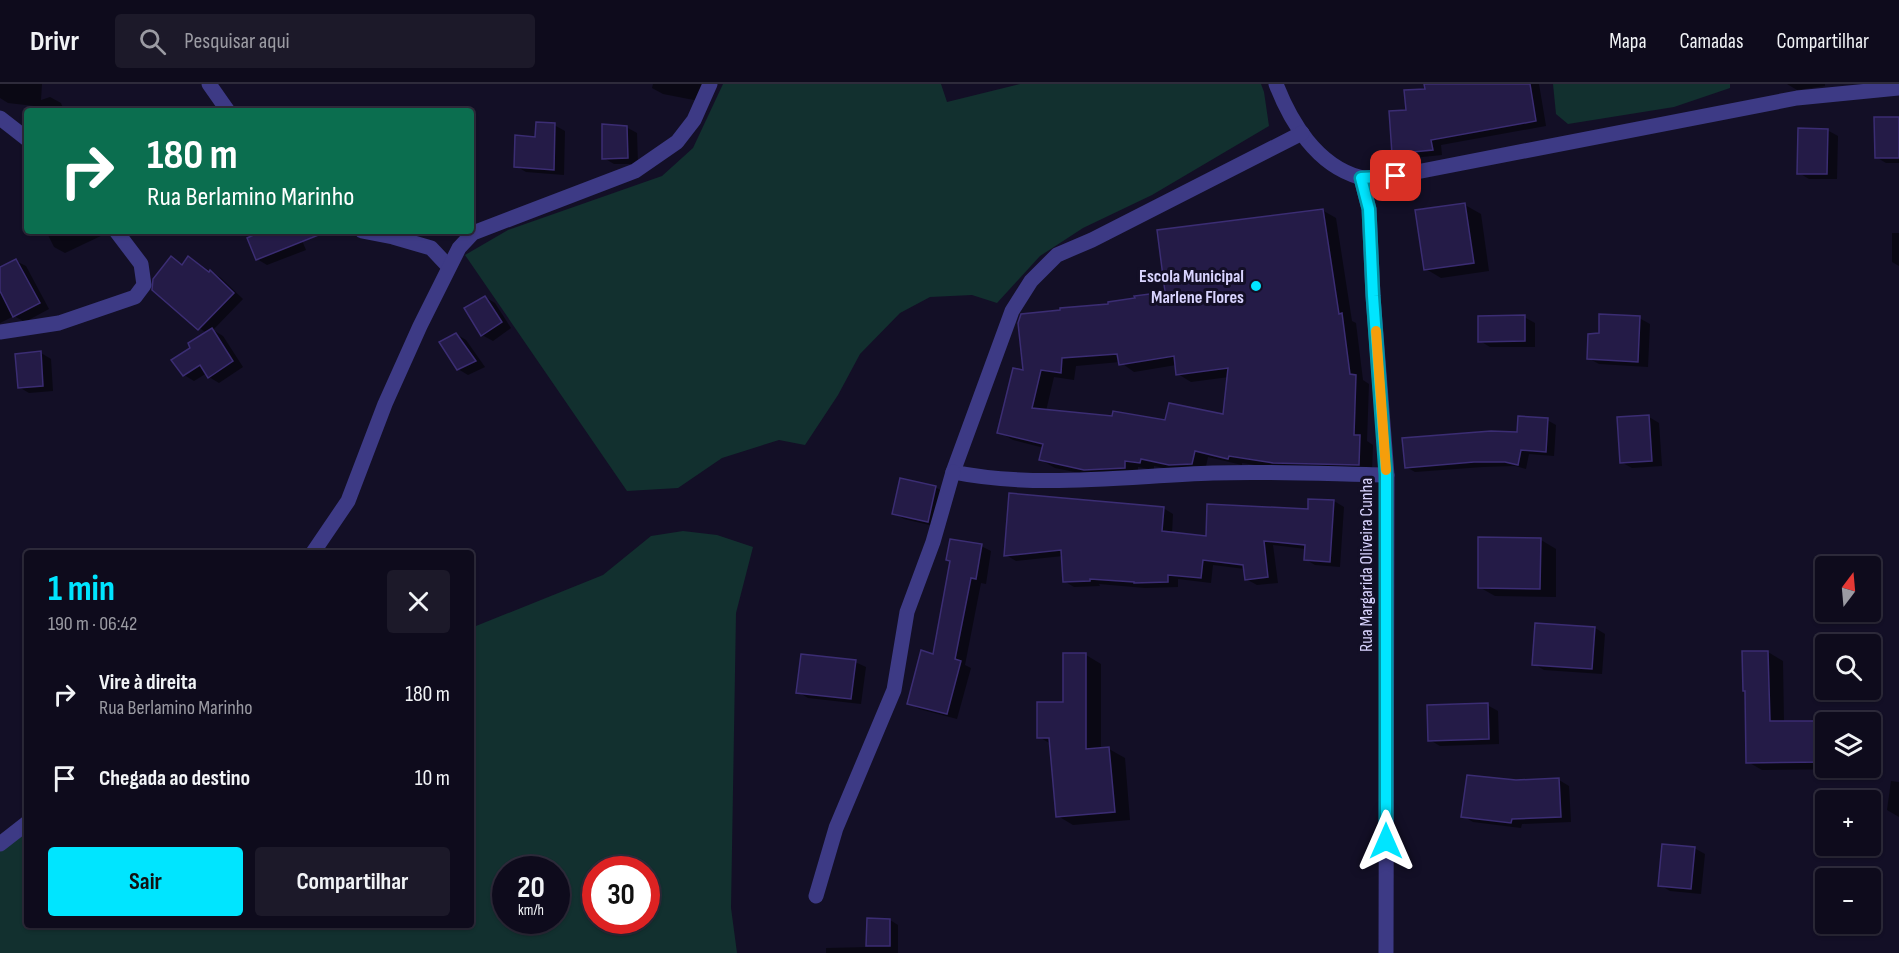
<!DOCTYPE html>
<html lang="pt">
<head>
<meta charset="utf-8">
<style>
	:root { --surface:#0e0b1c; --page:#1c1929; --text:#f1f3f6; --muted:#9b9ba3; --line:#2e2b3b; --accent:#00e5ff }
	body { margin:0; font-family:"Sofia Sans Condensed",sans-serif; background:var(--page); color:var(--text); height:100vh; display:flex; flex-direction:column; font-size:22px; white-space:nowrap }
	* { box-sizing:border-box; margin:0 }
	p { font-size:20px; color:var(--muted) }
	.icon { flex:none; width:33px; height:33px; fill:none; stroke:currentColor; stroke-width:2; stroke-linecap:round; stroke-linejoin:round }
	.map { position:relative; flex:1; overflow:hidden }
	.details { position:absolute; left:24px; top:466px; width:450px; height:378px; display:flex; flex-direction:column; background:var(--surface); border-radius:6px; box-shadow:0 2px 4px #0004,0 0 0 2px var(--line) }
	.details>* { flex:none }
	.top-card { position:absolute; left:24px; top:24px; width:450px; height:126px; border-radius:6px; box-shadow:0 2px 4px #0004,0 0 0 2px var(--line); background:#0b6e4f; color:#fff; overflow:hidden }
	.needle { width:39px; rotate:16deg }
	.controls { position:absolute; left:1815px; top:472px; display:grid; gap:12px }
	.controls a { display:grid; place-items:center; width:66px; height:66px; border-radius:6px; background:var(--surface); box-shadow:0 2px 4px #0004,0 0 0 2px var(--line); font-size:30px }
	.speed { position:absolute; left:492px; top:772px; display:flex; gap:12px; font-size:30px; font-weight:700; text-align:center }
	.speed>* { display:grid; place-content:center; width:78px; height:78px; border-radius:50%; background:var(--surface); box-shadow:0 2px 4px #0004,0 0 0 2px var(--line); line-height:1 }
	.speed small { font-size:15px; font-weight:400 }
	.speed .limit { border:9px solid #d22; background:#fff; color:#111 }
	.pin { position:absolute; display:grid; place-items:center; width:51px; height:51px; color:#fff; margin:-26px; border-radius:12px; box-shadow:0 3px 9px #0006 }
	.me { position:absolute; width:66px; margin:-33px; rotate:0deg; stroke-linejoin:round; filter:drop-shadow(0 0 4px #0008) }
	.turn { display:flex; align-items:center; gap:21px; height:126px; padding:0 24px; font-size:27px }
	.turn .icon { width:78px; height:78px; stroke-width:2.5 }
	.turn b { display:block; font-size:42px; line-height:51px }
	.round { display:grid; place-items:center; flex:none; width:63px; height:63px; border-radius:6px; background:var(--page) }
	.overview { display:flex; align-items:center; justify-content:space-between; height:102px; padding:0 24px }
	h1 { font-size:36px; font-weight:700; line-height:45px; color:var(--accent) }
	.cta { display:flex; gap:12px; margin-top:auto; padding:12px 24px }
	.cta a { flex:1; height:69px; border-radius:6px; background:var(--accent); color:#111; font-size:24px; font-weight:700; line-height:69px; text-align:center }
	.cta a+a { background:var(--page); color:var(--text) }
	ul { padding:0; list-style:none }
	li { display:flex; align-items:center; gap:18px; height:84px; padding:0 24px }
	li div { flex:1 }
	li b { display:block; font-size:22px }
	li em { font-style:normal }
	header { display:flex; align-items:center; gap:36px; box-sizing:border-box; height:84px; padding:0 30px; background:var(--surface); border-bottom:2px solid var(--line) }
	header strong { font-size:28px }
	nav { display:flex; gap:33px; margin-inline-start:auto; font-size:21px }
	.search { width:420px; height:54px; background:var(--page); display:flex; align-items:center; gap:15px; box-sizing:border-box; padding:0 21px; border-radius:6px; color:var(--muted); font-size:22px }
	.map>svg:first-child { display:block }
</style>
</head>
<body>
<header>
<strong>Drivr</strong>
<div class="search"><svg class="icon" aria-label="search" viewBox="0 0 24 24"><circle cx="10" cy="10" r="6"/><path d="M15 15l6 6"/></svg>Pesquisar aqui</div>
<nav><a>Mapa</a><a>Camadas</a><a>Compartilhar</a></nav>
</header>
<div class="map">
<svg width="1899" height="869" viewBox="0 0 1899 869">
	<rect width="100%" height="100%" fill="#130f26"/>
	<g fill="#12302f" fill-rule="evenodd">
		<path d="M723 0H941L947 18 1020 0H1261L1264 8 1269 42 1152 111 1083 144 1040 172 997 219 972 211 930 213 900 229 860 270 838 311 805 361 779 356 722 374 678 404 627 407 465 171 508 146 662 92 693 64Z"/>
		<path d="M1553 0H1730V4L1674 23 1568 40 1556 30Z"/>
		<path d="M683 447 717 451 753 463 736 529 731 824 737 869H0V757L27 742V842H471V544L603 491 651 452ZM506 786H556V837H506ZM596 786H646V837H596Z"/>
	</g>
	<g fill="#0007" fill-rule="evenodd">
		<path d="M0 0H42L41 16 50 13 61 19 64 27H36L34 22 8 19 0 14Z"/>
		<path d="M653 0H709L704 18 663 10 652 4Z"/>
		<path d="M1426 0H1539L1546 42 1441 61 1442 71 1403 75 1393 69 1408 27 1427 6Z"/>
		<path d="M1825 0V2L1797 6 1787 0Z"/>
		<path d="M1899 35V79H1886L1876 73Z"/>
		<path d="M554 41 565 47 564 91 526 88 516 82Z"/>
		<path d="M626 43 637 49 638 80H614L604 74Z"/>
		<path d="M1827 46 1838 52 1837 95H1809L1799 89Z"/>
		<path d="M1465 121 1481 130 1489 187 1441 194 1426 185Z"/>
		<path d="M1322 126 1336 134 1352 237 1356 239 1363 296 1369 300 1367 357 1373 361 1372 388 1288 386 1242 379V381L1208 373 1205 387 1184 388 1154 382V386L1138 383V391L1099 393 1055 384 1041 376 1044 364 1013 356 999 348 1025 288 1110 222 1167 209ZM1120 278 1134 288 1176 281 1178 290 1191 298 1229 293 1225 332 1166 338 1046 327 1054 293 1074 296 1076 282Z"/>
		<path d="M46 147H103L105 150 65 169 54 163Z"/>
		<path d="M250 147H298L306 166 267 181 257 175 254 153Z"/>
		<path d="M1892 149H1899V182L1892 178Z"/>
		<path d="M171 174 183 181 189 174 199 180 221 194 243 215 213 246 223 252 243 283 219 299 209 293 207 289 194 297 184 291 192 265 207 249 199 244Z"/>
		<path d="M16 177 26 182 49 225 25 238 14 232 0 239V184Z"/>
		<path d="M485 213 495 219 511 244 493 257 482 251Z"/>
		<path d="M1524 233 1535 239V263H1490L1480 257Z"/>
		<path d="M1639 234 1650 240 1648 283 1599 280 1588 274 1600 250Z"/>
		<path d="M456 250 466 256 485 283 468 291 458 285Z"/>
		<path d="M41 269 51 275 53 307 29 309 19 303Z"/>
		<path d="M1649 333 1659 339 1662 382 1632 384 1621 378Z"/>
		<path d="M1547 336 1556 341 1554 372 1529 370 1526 385 1515 382 1483 383 1415 388 1406 383 1518 349Z"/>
		<path d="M935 403 946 409 938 443 904 435 894 429Z"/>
		<path d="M1310 417H1334L1344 423 1340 483 1315 481 1305 475 1306 465 1273 461 1278 499 1257 501 1246 495 1245 485 1213 481 1211 499 1178 495V503L1145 504 1099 500 1100 502 1074 503 1064 497 1063 472 1016 477 1006 471 1163 424 1173 430 1172 450 1208 454 1309 427Z"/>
		<path d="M1541 456 1556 465V513L1495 512 1479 503Z"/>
		<path d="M981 462 991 467 986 500 981 499 965 581 971 584 957 635 919 625 908 619 934 571Z"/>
		<path d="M1595 544 1605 550 1602 590 1544 586 1534 580Z"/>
		<path d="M1768 568 1783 577 1784 639H1850H1826V684L1864 685 1762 686 1748 678 1744 569Z"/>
		<path d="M1086 571 1101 580V665H1109L1125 674 1130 736 1073 741 1058 732 1051 660 1039 653 1065 619Z"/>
		<path d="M855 578 866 583 861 620 808 614 798 608Z"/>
		<path d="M1487 621 1498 627 1499 660 1440 662 1430 656Z"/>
		<path d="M1559 696 1569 702 1571 738 1522 740 1521 744 1473 738 1463 732 1516 697Z"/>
		<path d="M1891 697 1899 698V733L1887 726Z"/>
		<path d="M1694 764 1705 770 1701 810 1670 807 1660 801Z"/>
		<path d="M868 836H890L898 841V869H826V864L868 863Z"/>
	</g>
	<g fill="#241b47" stroke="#3b2d73" stroke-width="1.5" fill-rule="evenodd">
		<path d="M1424 0H1530L1536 37 1431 56 1433 66 1392 70 1389 27 1406 26 1404 6 1425 5Z"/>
		<path d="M1874 33H1899V74H1875Z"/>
		<path d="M536 38 555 39 554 86 514 83 515 51 535 53Z"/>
		<path d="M602 40 627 42 628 74 602 75Z"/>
		<path d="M1798 44 1828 45 1827 90H1797Z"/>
		<path d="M1465 119 1474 179 1424 186 1415 126Z"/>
		<path d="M1323 125 1339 230 1342 229 1350 290 1356 291 1354 351H1360L1359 381 1273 379 1229 372 1228 375 1195 367 1192 380 1169 381 1141 375 1140 379 1125 377V384L1084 386 1039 376 1043 360 997 349 1013 284 1023 286 1018 239 1021 230 1060 226V224L1108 220V218L1135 214 1134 212 1165 208 1157 146ZM1117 270 1119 281 1174 272 1176 291 1228 284 1223 330 1169 319 1165 336 1113 327 1112 332 1032 324 1041 286 1061 289 1062 274Z"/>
		<path d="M262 147H326V148L256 176 247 154Z"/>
		<path d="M171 172 182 181 188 172 209 188 210 186 234 209 198 246 152 206 153 195Z"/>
		<path d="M16 175 40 219 13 233 0 207V183Z"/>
		<path d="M485 212 502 238 481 252 464 224Z"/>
		<path d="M1599 230 1640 232 1638 278 1587 275 1588 250 1599 249Z"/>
		<path d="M1525 231V257L1478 258V232Z"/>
		<path d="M212 244 233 277 208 294 200 281 183 292 171 276 190 264 188 259Z"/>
		<path d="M456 249 476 277 457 286 439 258Z"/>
		<path d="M41 267 43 302 18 304 15 270Z"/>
		<path d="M1649 331 1652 377 1620 379 1617 333Z"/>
		<path d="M1518 332 1548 334 1546 368 1521 366 1518 381 1505 378H1474L1405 384 1402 354 1491 347 1517 348Z"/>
		<path d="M900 394 936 402 928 438 892 430Z"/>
		<path d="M1009 409 1164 423 1162 447 1206 452 1207 420 1308 425V415L1334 416 1330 478 1304 476 1305 461 1264 457 1268 493 1245 496 1243 481 1203 476 1201 494 1168 491V498L1134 499V498L1090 495V497L1063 498 1061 466 1004 472Z"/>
		<path d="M1478 453 1541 454 1540 505 1478 504Z"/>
		<path d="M950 455 982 460 976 495 971 494 955 575 961 577 947 630 907 620 921 566 933 570 950 477 946 476Z"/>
		<path d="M1535 539 1595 543 1592 585 1532 581Z"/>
		<path d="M1742 567H1768L1770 637H1826V678L1746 679 1745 607H1743Z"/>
		<path d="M1063 569H1086V665L1109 663 1115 728 1056 733 1049 654H1037V618H1063Z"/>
		<path d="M801 570 856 576 851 615 796 609Z"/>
		<path d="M1488 619 1489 655 1428 657 1427 621Z"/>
		<path d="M1467 691 1516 696 1559 694 1561 733 1512 735 1511 739 1461 733Z"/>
		<path d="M1662 760 1695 763 1691 805 1658 802Z"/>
		<path d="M867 834 890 835V862H866Z"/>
	</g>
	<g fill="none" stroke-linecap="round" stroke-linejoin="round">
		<g stroke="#3d3a85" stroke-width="15">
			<path d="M209 0 228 27"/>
			<path d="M1276 0C1291 39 1317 81 1359 93 1370 96 1385 93 1396 92L1797 14 1899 4"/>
			<path d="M0 34 27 55"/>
			<path d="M1302 49 1092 156 1057 171 1031 197 1012 227 953 388C1037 405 1127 392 1213 389 1270 387 1329 390 1387 391"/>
			<path d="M1361 94 1369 125 1373 212 1387 391 1386 869"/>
			<path d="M362 147 393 153 431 164 449 183"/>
			<path d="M0 248 59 239 135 213 144 201 141 180 116 147"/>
			<path d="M312 470 348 417 385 320 420 242 459 164 473 149 635 87 677 58 694 36 710 0"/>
			<path d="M0 760 27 739"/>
			<path d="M816 812 836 744 894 606 907 528 933 458 953 388"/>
		</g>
	</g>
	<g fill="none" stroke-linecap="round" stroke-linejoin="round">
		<defs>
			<path id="route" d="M1386 757V391L1373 212 1369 125 1361 94 1396 92"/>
		</defs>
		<use href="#route" stroke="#0095a6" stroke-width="15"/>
		<use href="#route" stroke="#00e5ff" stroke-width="10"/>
		<path stroke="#f59e0b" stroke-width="10" d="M1376 247 1386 386"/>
	</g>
	<circle fill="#00e5ff" stroke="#130f26" stroke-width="2" cx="1256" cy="202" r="6"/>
	<g text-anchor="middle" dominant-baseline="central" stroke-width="6" stroke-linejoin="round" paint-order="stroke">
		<g font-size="18" font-weight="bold" fill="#d9d4ff" stroke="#130f26" text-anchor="end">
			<text x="1244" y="192">Escola Municipal<tspan x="1244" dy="21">Marlene Flores</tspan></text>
		</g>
		<g font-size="18" fill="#d9d4ff" stroke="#130f26">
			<text transform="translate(1366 481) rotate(-90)">Rua Margarida Oliveira Cunha</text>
		</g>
	</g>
</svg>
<div class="controls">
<a><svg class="needle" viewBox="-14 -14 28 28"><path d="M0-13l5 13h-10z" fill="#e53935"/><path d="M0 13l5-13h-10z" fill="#9b9ba3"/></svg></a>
<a><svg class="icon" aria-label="search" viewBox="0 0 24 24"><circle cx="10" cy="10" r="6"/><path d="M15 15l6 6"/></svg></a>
<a><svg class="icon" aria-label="layers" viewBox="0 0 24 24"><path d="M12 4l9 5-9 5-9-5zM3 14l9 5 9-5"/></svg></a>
<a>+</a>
<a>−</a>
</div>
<div class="speed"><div>20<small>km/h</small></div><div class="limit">30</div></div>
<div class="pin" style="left:1396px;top:92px;background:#d93025"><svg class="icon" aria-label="arrive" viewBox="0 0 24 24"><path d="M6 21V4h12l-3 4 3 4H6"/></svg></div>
<svg class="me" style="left:1386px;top:757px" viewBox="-20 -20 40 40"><path d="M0-17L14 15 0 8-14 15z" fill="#00e5ff" stroke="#fff" stroke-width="4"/></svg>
<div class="top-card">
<div class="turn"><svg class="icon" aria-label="right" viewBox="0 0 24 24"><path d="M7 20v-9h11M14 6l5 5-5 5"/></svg><div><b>180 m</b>Rua Berlamino Marinho</div></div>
</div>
<section class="details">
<div class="overview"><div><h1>1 min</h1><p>190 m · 06:42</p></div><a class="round"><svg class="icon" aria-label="close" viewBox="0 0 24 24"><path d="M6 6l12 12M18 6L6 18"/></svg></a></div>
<ul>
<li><svg class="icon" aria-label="right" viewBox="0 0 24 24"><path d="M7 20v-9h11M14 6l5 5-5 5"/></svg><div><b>Vire à direita</b><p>Rua Berlamino Marinho</p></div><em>180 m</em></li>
<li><svg class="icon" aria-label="arrive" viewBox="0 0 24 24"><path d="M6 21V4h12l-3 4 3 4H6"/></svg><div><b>Chegada ao destino</b></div><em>10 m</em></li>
</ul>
<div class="cta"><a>Sair</a><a>Compartilhar</a></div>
</section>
</div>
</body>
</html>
